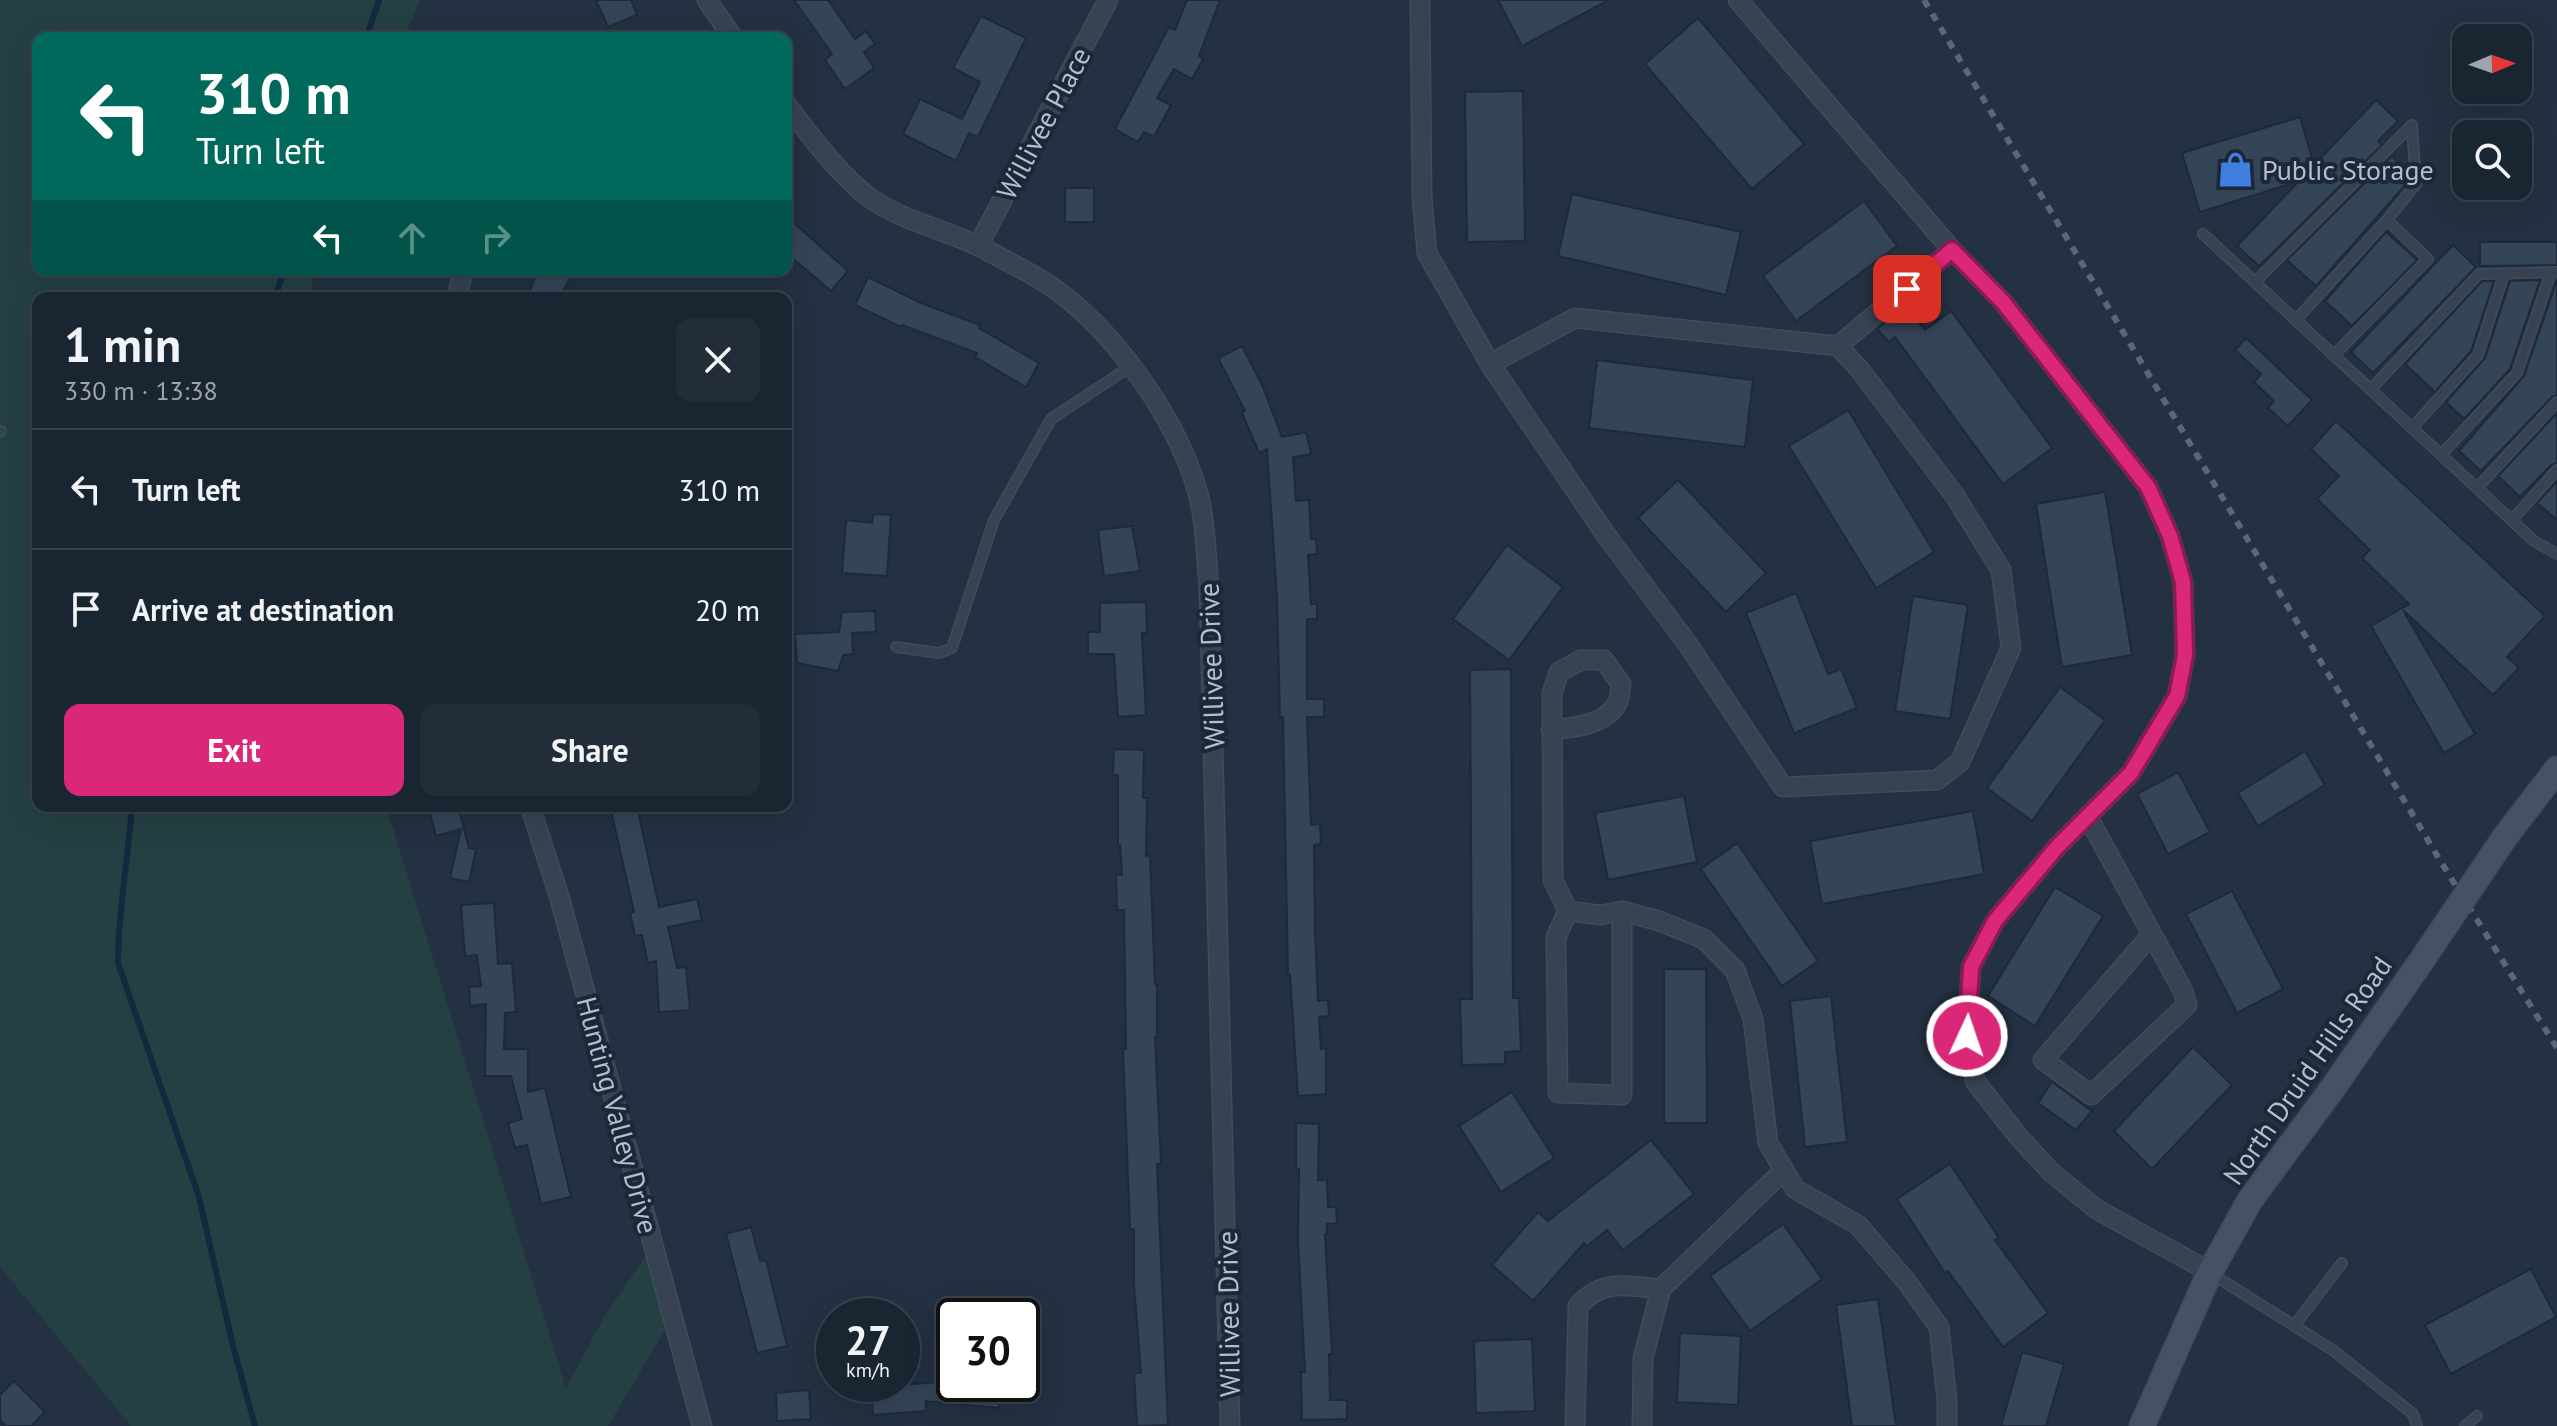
<!DOCTYPE html>
<html lang="en">
<head>
<meta charset="utf-8">
<style>
	:root { --surface:#1a2532; --page:#232d3a; --text:#f1f3f6; --muted:#9fa5ac; --line:#38424d; --accent:#db2777 }
	body { margin:0; font-family:"PT Sans",sans-serif; background:var(--page); color:var(--text); height:100vh; display:flex; flex-direction:column; font-size:30px; white-space:nowrap }
	* { box-sizing:border-box; margin:0 }
	p { font-size:26px; color:var(--muted) }
	.icon { flex:none; width:44px; height:44px; fill:none; stroke:currentColor; stroke-width:2; stroke-linecap:round; stroke-linejoin:round }
	.map { position:relative; flex:1; overflow:hidden }
	.details { position:absolute; left:32px; top:292px; width:760px; height:520px; display:flex; flex-direction:column; background:var(--surface); border-radius:16px; box-shadow:0 8px 32px #0002,0 0 0 2px var(--line) }
	.details>* { flex:none }
	.top-card { position:absolute; left:32px; top:32px; width:760px; height:244px; border-radius:16px; box-shadow:0 8px 32px #0002,0 0 0 2px var(--line); background:#00695c; color:#fff; overflow:hidden }
	.needle { width:52px; rotate:88deg }
	.buttons { position:absolute; left:2452px; top:24px; display:grid; gap:16px }
	.buttons a { display:grid; place-items:center; width:80px; height:80px; border-radius:16px; background:var(--surface); box-shadow:0 8px 32px #0002,0 0 0 2px var(--line); font-size:40px }
	.speed { position:absolute; left:816px; top:1298px; display:flex; gap:16px; font-size:40px; font-weight:700; text-align:center }
	.speed>* { display:grid; place-content:center; width:104px; height:104px; border-radius:50%; background:var(--surface); box-shadow:0 8px 32px #0002,0 0 0 2px var(--line); line-height:1 }
	.speed small { font-size:20px; font-weight:400 }
	.speed .limit { border:4px solid #111; border-radius:12px; background:#fff; color:#111 }
	.pin { position:absolute; display:grid; place-items:center; width:68px; height:68px; color:#fff; margin:-34px; border-radius:16px; box-shadow:0 4px 12px #0006 }
	.me { position:absolute; width:88px; margin:-44px; rotate:3deg; stroke-linejoin:round; filter:drop-shadow(0 0 6px #0008) }
	.turn { display:flex; align-items:center; gap:28px; height:168px; padding:0 32px; font-size:36px }
	.turn .icon { width:104px; height:104px; stroke-width:2.5 }
	.turn b { display:block; font-size:56px; line-height:68px }
	.lanes { display:flex; align-items:center; height:76px; padding:0 32px; background:#0003; justify-content:center; gap:40px; direction:ltr }
	.lanes .off { opacity:.35 }
	.round { display:grid; place-items:center; flex:none; width:84px; height:84px; border-radius:16px; background:var(--page) }
	.overview { display:flex; align-items:center; justify-content:space-between; height:136px; padding:0 32px }
	h1 { font-size:48px; font-weight:700; line-height:60px }
	.primary-button { display:flex; gap:16px; margin-top:auto; padding:16px 32px }
	.primary-button a { flex:1; height:92px; border-radius:16px; background:var(--accent); color:#fff; font-size:32px; font-weight:700; line-height:92px; text-align:center }
	.primary-button a+a { background:var(--page); color:var(--text) }
	ul { padding:0; list-style:none }
	li { display:flex; align-items:center; gap:24px; height:120px; padding:0 32px; border-top:2px solid var(--line) }
	li div { flex:1 }
	li b { display:block; font-size:30px }
	li em { font-style:normal }
	.map>svg:first-child { display:block }
</style>
</head>
<body>
<div class="map">
<svg width="2557" height="1426" viewBox="0 0 2557 1426">
	<rect width="100%" height="100%" fill="#233142"/>
	<path fill="#254043" d="M0 0H420L404 38H38V270H315L309 298H38V806H386L566 1388 604 1317 649 1251 668 1325 608 1426H131L0 1267Z"/>
	<g fill="none" stroke-linecap="round" stroke-linejoin="round">
		<g stroke="#152841" stroke-width="6">
			<path d="M366 38 379 0"/>
			<path d="M275 298 284 270"/>
			<path d="M132 806C128 859 118 911 118 963L199 1197 233 1346 255 1426"/>
		</g>
	</g>
	<g fill="#344558" stroke="#1e2a39" stroke-width="2">
		<path d="M596 0H631L637 15 608 27Z"/>
		<path d="M794 0H828L855 39 866 31 875 44 864 52 874 68 845 89 825 60 832 54Z"/>
		<path d="M1187 0H1220L1199 56 1203 59 1192 79 1174 69 1157 98 1171 105 1154 137 1144 132 1138 142 1115 129 1169 27 1175 30Z"/>
		<path d="M1498 0H1609L1522 46Z"/>
		<path d="M981 16 1026 38 978 137 969 133 956 161 903 134 920 99 962 119 980 82 953 68Z"/>
		<path d="M1698 18 1804 144 1752 189 1645 64Z"/>
		<path d="M1523 91 1525 241 1467 242 1465 92Z"/>
		<path d="M2376 100 2398 121 2378 141 2382 145 2259 266 2237 246 2299 181 2200 212 2182 153 2300 117 2314 165Z"/>
		<path d="M2392 156 2408 173V182L2316 286 2287 260Z"/>
		<rect x="1065" y="188" width="29" height="34"/>
		<path d="M1572 194 1741 232 1726 295 1558 256Z"/>
		<path d="M1864 201 1897 246 1796 321 1763 276Z"/>
		<path d="M786 216 848 271 831 291 786 253Z"/>
		<path d="M2386 232 2417 260 2352 326 2325 301Z"/>
		<path d="M2480 242H2557V265L2480 266Z"/>
		<path d="M2453 245 2476 267 2373 373 2351 352Z"/>
		<path d="M537 270H574L560 298H528Z"/>
		<path d="M868 277 921 303 980 325 979 328 1039 363 1026 387 975 357 977 353 902 325 901 327 855 305Z"/>
		<path d="M2540 280 2510 369 2465 418 2462 417 2446 402 2485 358 2510 281Z"/>
		<path d="M2557 280V395L2552 397 2481 471 2459 451 2524 376Z"/>
		<path d="M2482 281H2494L2471 351 2435 392 2405 364Z"/>
		<path d="M1905 306 1925 330 1951 311 2052 448 2003 484 1895 337 1889 342 1877 329Z"/>
		<path d="M2246 338 2312 400 2288 426 2268 408 2274 401 2254 382 2261 374 2235 350Z"/>
		<path d="M1242 346 1263 387 1282 437 1306 432 1311 454 1293 457 1296 501 1309 500 1311 539H1316L1317 554 1308 555 1311 604H1317V619H1307V699H1324V717H1307L1311 825 1320 824 1321 844 1314 845 1315 933 1318 1001 1328 1000 1329 1016 1319 1017 1321 1049 1326 1048V1094L1298 1096 1290 975H1288L1283 717H1280L1277 597 1267 449 1259 453 1242 413 1245 411 1218 358Z"/>
		<path d="M1597 360 1753 380 1745 447 1589 428Z"/>
		<path d="M1848 410 1934 552 1876 588 1789 446Z"/>
		<path d="M2557 413V463L2551 465 2520 497 2498 476Z"/>
		<path d="M2336 421 2545 616 2507 657 2519 668 2493 695 2403 610 2475 734 2444 753 2371 626 2409 604 2362 558 2370 550 2317 499 2339 476 2311 449Z"/>
		<path d="M1678 480 1766 573 1726 612 1638 518Z"/>
		<path d="M2557 481V520L2537 503Z"/>
		<path d="M2105 492 2132 655 2062 667 2036 504Z"/>
		<path d="M873 514 891 515 887 576 842 573 846 520 872 523Z"/>
		<path d="M1132 526 1140 571 1104 576 1098 530Z"/>
		<path d="M1507 545 1563 587 1509 660 1453 619Z"/>
		<path d="M1796 593 1828 674 1841 669 1857 708 1794 733 1746 613Z"/>
		<path d="M1913 596 1968 605 1950 719 1895 711Z"/>
		<path d="M1146 602 1147 633H1142L1146 715 1118 717 1114 654H1088V632H1100V603Z"/>
		<path d="M875 611 876 632 852 633 853 654 843 655 838 671 797 663 795 634 839 632 842 612Z"/>
		<path d="M1511 669 1513 998H1519L1521 1051 1505 1052V1064L1462 1065 1460 999H1472L1470 670Z"/>
		<path d="M2060 687 2105 720 2032 821 1987 788Z"/>
		<path d="M1114 749 1144 750 1143 798H1147L1146 856 1150 855 1155 984H1157V1037H1155L1161 1164H1157L1168 1425 1137 1426 1134 1373H1141L1134 1285V1229H1130L1123 1049H1126L1124 910H1117L1116 875H1122L1120 845H1118V775H1113Z"/>
		<path d="M2305 751 2325 785 2258 826 2238 793Z"/>
		<path d="M2178 772 2210 832 2168 854 2137 794Z"/>
		<path d="M1684 796 1697 862 1608 880 1595 813Z"/>
		<path d="M428 806H458L469 848 476 849 469 882 450 878 461 829 436 836Z"/>
		<path d="M610 806H637L659 907 697 899 702 920 668 927 677 968 686 967 690 1010 659 1012 656 961 648 963 642 935 635 936 630 913 634 912Z"/>
		<path d="M1973 811 1984 874 1822 904 1810 841Z"/>
		<path d="M1737 843 1818 961 1782 986 1701 869Z"/>
		<path d="M2055 887 2103 916 2035 1026 1988 996Z"/>
		<path d="M2232 891 2283 989 2237 1013 2186 914Z"/>
		<path d="M494 903 498 964 512 963 516 1012 505 1013 504 1049H528V1092L545 1088 571 1197 541 1204 527 1145 515 1148 508 1123 522 1119 511 1076H485L486 1004 470 1006 469 987 481 986 477 955 465 956 461 905Z"/>
		<path d="M1664 969H1706L1707 1123H1664Z"/>
		<path d="M1831 996 1847 1142 1805 1147 1790 1001Z"/>
		<path d="M2193 1047 2232 1085 2152 1169 2114 1131Z"/>
		<path d="M2052 1082 2092 1111 2076 1130 2038 1103Z"/>
		<path d="M1512 1092 1554 1158 1501 1192 1459 1126Z"/>
		<path d="M1296 1123 1319 1124 1318 1180H1327L1328 1207H1336L1337 1223 1327 1224V1234H1325L1332 1354H1329L1330 1400H1347V1419L1302 1420 1301 1372H1305L1298 1241 1299 1169H1296Z"/>
		<path d="M1651 1140 1694 1194 1623 1250 1607 1230 1587 1246 1584 1243 1533 1301 1492 1265 1538 1212 1548 1221Z"/>
		<path d="M1950 1164 1999 1238 1995 1240 2048 1313 2003 1347 1948 1271 1945 1273 1897 1199Z"/>
		<path d="M1783 1224 1822 1279 1750 1331 1710 1276Z"/>
		<path d="M751 1227 760 1261 766 1260 787 1346 757 1353 726 1234Z"/>
		<path d="M2531 1269 2556 1317 2451 1374 2425 1325Z"/>
		<path d="M1878 1299 1896 1426H1852L1836 1305Z"/>
		<path d="M1680 1333 1741 1336 1738 1405 1677 1402Z"/>
		<path d="M1532 1339 1535 1411 1476 1413 1474 1341Z"/>
		<path d="M2022 1352 2064 1364 2046 1426H2001Z"/>
		<path d="M14 1381 45 1412 31 1426H6L0 1420V1395Z"/>
		<path d="M954 1381V1384H1001L999 1408 926 1401V1411L873 1415 871 1387Z"/>
		<path d="M809 1390 811 1419 777 1421 776 1393Z"/>
	</g>
	<g fill="none" stroke-linecap="round" stroke-linejoin="round">
		<defs>
			<g id="lane">
				<path d="M2203 234 2534 541 2557 554"/>
				<path d="M2255 282 2412 125 2416 184 2387 220"/>
				<path d="M2296 320 2387 220 2428 259 2334 355"/>
				<path d="M2371 389 2479 274 2557 272"/>
				<path d="M2412 428 2478 355 2504 274"/>
				<path d="M0 431H1"/>
				<path d="M2441 455 2517 373 2551 272"/>
				<path d="M2477 488 2557 402"/>
				<path d="M2512 520 2557 470"/>
				<path d="M896 647 939 653 952 648 994 520 1051 419 1131 366"/>
				<path d="M2212 1274 2334 1351 2413 1414 2417 1426"/>
				<path d="M2294 1326 2342 1263"/>
				<path d="M2465 1426 2477 1416"/>
			</g>
			<g id="street">
				<path d="M707 0 733 38"/>
				<path d="M1420 0 1422 197 1427 253 1490 364 1606 535 1687 643 1783 787 1937 780 1960 762 2011 648 2001 570 1955 496 1861 371 1838 346 1952 250"/>
				<path d="M1738 0 1952 250 2003 302 2148 487 2170 536 2183 582 2185 655 2177 696 2131 773 2057 847 1995 921 1971 967 1967 1036 1975 1081 2017 1135 2051 1172 2096 1209 2210 1272"/>
				<path d="M786 104C811 136 834 169 866 195 901 222 944 228 982 248 1003 259 1025 270 1046 283 1112 326 1179 420 1199 497 1206 525 1206 557 1209 587L1230 1426"/>
				<path d="M978 246 1108 0"/>
				<path d="M457 298 463 270"/>
				<path d="M1490 364 1575 318 1838 346"/>
				<path d="M1551 730C1573 728 1604 725 1617 704 1620 699 1620 690 1621 684L1604 660H1581L1559 672 1552 693 1553 880 1568 911 1600 915 1622 911 1659 921 1704 939 1735 970 1753 1019 1768 1143 1795 1189 1858 1225 1906 1281 1939 1327 1947 1400V1426"/>
				<path d="M530 806 560 899 702 1426"/>
				<path d="M2088 817 2183 991 2187 1005 2091 1095 2043 1060 2152 934"/>
				<path d="M1568 911 1556 937 1558 1093 1622 1095V911"/>
				<path d="M1575 1426 1578 1306C1603 1278 1627 1286 1661 1289L1784 1170"/>
				<path d="M1642 1426 1643 1358 1661 1289"/>
			</g>
			<g id="secondary">
				<path d="M2505 837 2557 769"/>
				<path d="M2142 1426 2210 1272 2250 1200 2330 1092 2420 963"/>
			</g>
		</defs>
		<use href="#lane" stroke="#414c5b" stroke-width="12"/>
		<use href="#street" stroke="#414c5b" stroke-width="21"/>
		<use href="#secondary" stroke="#414c5b" stroke-width="27"/>
		<use href="#lane" stroke="#374351" stroke-width="9"/>
		<use href="#street" stroke="#374351" stroke-width="18"/>
		<use href="#secondary" stroke="#455265" stroke-width="24"/>
		<path stroke="#596779" stroke-width="6" stroke-dasharray="8 8" stroke-linecap="butt" d="M1924 0 2441 862 2557 1048"/>
		<defs>
			<path id="secondary-bridge" d="M2420 963 2505 837"/>
		</defs>
		<use href="#secondary-bridge" stroke="#414c5b" stroke-width="27" stroke-linecap="butt"/>
		<use href="#secondary-bridge" stroke="#455265" stroke-width="24"/>
	</g>
	<g fill="none" stroke-linecap="round" stroke-linejoin="round">
		<defs>
			<path id="route" d="M1907 289 1952 250 2003 302 2148 487 2170 536 2183 582 2185 655 2177 696 2131 773 2057 847 1995 921 1971 967 1967 1036"/>
		</defs>
		<use href="#route" stroke="#8e194d" stroke-width="20"/>
		<use href="#route" stroke="#db2777" stroke-width="14"/>
	</g>
	<defs>
		<symbol id="shop-bare" viewBox="-9 -9 18 18"><path d="M-5-2.5h2.3a2.7 3.5 0 0 1 5.4 0H5L5.5 6h-11ZM-1.5-2.5h3a1.5 2.3 0 0 0-3 0Z" fill="#3f7fe0" stroke="#1c2837" stroke-width="2.5" paint-order="stroke"/></symbol>
	</defs>
	<g fill-rule="evenodd">
		<use href="#shop-bare" x="2210" y="144" width="51" height="51"/>
	</g>
	<g text-anchor="middle" dominant-baseline="central" stroke-width="8" stroke-linejoin="round" paint-order="stroke">
		<g font-size="28" fill="#b4becc" stroke="#1c2837">
			<text transform="translate(1043 123) rotate(-62)">Willivee Place</text>
			<text transform="translate(1211 666) rotate(-92)">Willivee Drive</text>
			<text transform="translate(2307 1070) rotate(-55)">North Druid Hills Road</text>
			<text transform="translate(618 1115) rotate(75)">Hunting Valley Drive</text>
			<text transform="translate(1228 1314) rotate(-91)">Willivee Drive</text>
		</g>
		<g font-size="28" fill="#b4becc" stroke="#1c2837" text-anchor="start">
			<text x="2262" y="169">Public Storage</text>
		</g>
	</g>
</svg>
<div class="buttons">
<a><svg class="needle" viewBox="-14 -14 28 28"><path d="M0-13l5 13h-10z" fill="#e53935"/><path d="M0 13l5-13h-10z" fill="#9fa5ac"/></svg></a>
<a><svg class="icon" aria-label="search" viewBox="0 0 24 24"><circle cx="10" cy="10" r="6"/><path d="M15 15l6 6"/></svg></a>
</div>
<div class="speed"><div>27<small>km/h</small></div><div class="limit">30</div></div>
<div class="pin" style="left:1907px;top:289px;background:#d93025"><svg class="icon" aria-label="arrive" viewBox="0 0 24 24"><path d="M6 21V4h12l-3 4 3 4H6"/></svg></div>
<svg class="me" style="left:1967px;top:1036px" viewBox="-20 -20 40 40"><circle r="17" fill="#db2777" stroke="#fff" stroke-width="3"/><path d="M0-11L8 9 0 5-8 9z" fill="#fff"/></svg>
<div class="top-card">
<div class="turn"><svg class="icon" aria-label="left" viewBox="0 0 24 24"><path d="M17 20v-9H6M10 6l-5 5 5 5"/></svg><div><b>310 m</b>Turn left</div></div>
<div class="lanes"><svg class="icon" aria-label="left" viewBox="0 0 24 24"><path d="M17 20v-9H6M10 6l-5 5 5 5"/></svg><svg class="icon off" aria-label="ahead" viewBox="0 0 24 24"><path d="M12 20V5M6 11l6-6 6 6"/></svg><svg class="icon off" aria-label="right" viewBox="0 0 24 24"><path d="M7 20v-9h11M14 6l5 5-5 5"/></svg></div>
</div>
<section class="details">
<div class="overview"><div><h1>1 min</h1><p>330 m · 13:38</p></div><a class="round"><svg class="icon" aria-label="close" viewBox="0 0 24 24"><path d="M6 6l12 12M18 6L6 18"/></svg></a></div>
<ul>
<li><svg class="icon" aria-label="left" viewBox="0 0 24 24"><path d="M17 20v-9H6M10 6l-5 5 5 5"/></svg><div><b>Turn left</b></div><em>310 m</em></li>
<li><svg class="icon" aria-label="arrive" viewBox="0 0 24 24"><path d="M6 21V4h12l-3 4 3 4H6"/></svg><div><b>Arrive at destination</b></div><em>20 m</em></li>
</ul>
<div class="primary-button"><a>Exit</a><a>Share</a></div>
</section>
</div>
</body>
</html>
